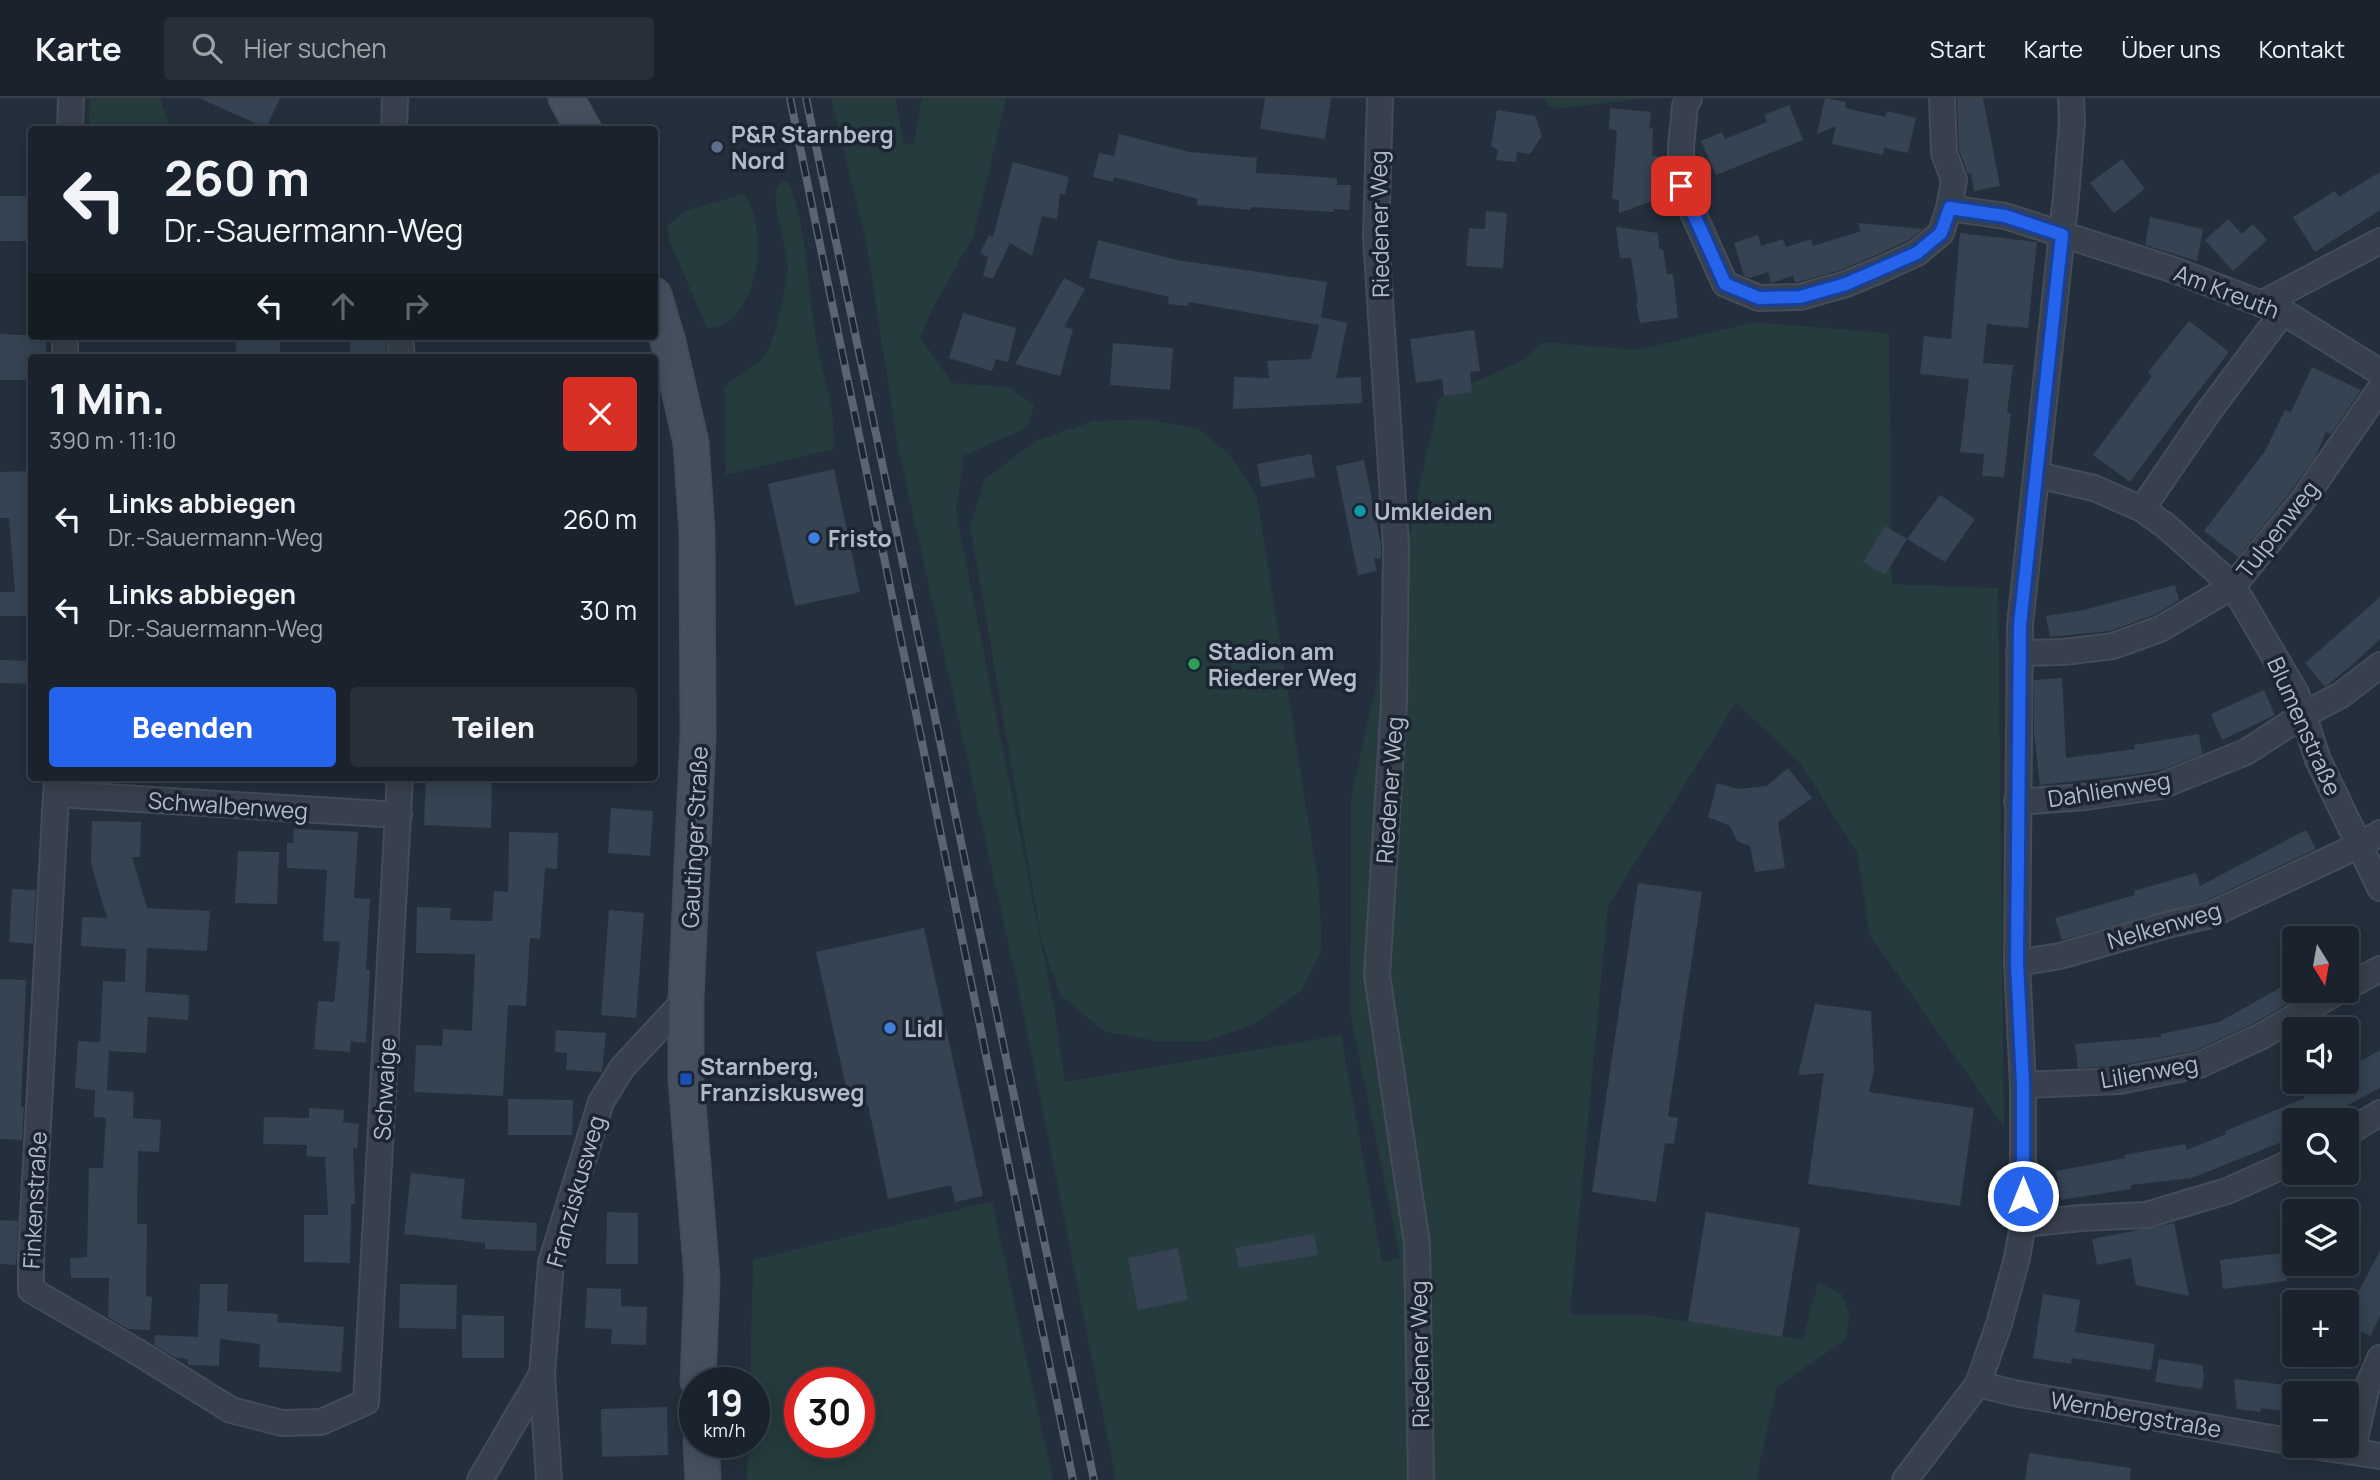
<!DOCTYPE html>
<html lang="de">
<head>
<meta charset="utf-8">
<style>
	:root { --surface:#1a232d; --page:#272f39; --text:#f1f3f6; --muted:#9fa4aa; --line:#384049; --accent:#2563eb }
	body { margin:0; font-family:Manrope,sans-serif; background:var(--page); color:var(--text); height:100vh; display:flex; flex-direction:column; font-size:26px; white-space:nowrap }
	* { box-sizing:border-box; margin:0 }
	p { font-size:23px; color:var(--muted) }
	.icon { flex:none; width:38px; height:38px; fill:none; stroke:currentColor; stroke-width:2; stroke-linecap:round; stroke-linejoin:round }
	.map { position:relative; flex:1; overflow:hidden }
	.side { position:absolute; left:28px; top:256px; width:630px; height:427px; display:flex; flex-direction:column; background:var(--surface); border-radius:7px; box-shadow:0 4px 18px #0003,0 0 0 2px var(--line) }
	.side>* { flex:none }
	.banner { position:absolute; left:28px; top:28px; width:630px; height:214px; border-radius:7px; box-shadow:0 4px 18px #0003,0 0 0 2px var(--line); background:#1a232d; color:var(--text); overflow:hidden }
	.needle { width:46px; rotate:169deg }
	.tools { position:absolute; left:2282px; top:828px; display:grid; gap:14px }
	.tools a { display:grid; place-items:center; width:77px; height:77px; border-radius:7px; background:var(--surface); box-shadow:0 4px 18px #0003,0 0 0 2px var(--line); font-size:35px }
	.speed { position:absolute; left:679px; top:1269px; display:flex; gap:14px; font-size:35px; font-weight:700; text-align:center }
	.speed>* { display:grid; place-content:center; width:91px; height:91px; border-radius:50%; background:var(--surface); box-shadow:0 4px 18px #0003,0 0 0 2px var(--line); line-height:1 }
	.speed small { font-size:18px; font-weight:400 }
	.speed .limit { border:10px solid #d22; background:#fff; color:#111 }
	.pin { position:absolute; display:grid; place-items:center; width:60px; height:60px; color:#fff; margin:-30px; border-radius:14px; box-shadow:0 4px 10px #0006 }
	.me { position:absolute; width:77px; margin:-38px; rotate:0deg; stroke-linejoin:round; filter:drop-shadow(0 0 5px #0008) }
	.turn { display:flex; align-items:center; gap:24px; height:147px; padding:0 21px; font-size:32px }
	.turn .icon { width:91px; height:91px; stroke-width:2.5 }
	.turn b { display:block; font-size:49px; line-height:60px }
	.lanes { display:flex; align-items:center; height:66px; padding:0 21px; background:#0003; justify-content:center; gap:35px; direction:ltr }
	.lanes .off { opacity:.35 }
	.round { display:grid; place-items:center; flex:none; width:74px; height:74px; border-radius:7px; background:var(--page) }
	.summary { display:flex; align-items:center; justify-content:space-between; height:119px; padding:0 21px }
	h1 { font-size:42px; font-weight:800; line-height:52px }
	.action { display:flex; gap:14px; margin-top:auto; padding:14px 21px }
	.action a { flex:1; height:80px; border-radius:7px; background:var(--accent); color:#fff; font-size:28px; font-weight:800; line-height:80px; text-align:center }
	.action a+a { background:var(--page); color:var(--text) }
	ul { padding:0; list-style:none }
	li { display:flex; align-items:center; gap:21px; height:91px; padding:0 21px }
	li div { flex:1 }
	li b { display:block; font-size:26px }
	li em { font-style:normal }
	header { display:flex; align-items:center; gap:42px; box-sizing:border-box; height:98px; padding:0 35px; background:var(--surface); border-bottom:2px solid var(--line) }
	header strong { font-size:33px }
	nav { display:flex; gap:38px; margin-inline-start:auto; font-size:24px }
	.search { width:490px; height:63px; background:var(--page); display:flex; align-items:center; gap:18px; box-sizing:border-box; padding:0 24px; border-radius:7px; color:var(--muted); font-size:26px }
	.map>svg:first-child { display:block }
</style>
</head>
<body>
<header>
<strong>Karte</strong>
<div class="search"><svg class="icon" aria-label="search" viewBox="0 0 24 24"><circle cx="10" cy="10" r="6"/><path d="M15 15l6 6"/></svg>Hier suchen</div>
<nav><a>Start</a><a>Karte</a><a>Über uns</a><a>Kontakt</a></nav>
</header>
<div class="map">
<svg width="2380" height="1382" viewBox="0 0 2380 1382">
	<rect width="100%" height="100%" fill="#232f3c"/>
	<g fill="#253b3d" fill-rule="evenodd">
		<path d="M90 0H160L171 31H89Z"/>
		<path d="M831 0H896L903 45 914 46 922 0H1006L974 137 934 208 920 239 952 285 1009 289 1034 307 1028 329 964 358 956 413 1054 910 1065 984 1341 937 1382 1164 1400 1160 1350 914 1351 700 1439 300 1519 264 1544 244 1637 252 1755 224 1889 235 1892 486 1998 490 2004 1029 1870 837 1857 755 1800 665 1736 605 1608 808 1570 1216 1648 1217 1803 1241 1818 1185 1841 1195 1850 1218 1845 1242 1777 1289 1756 1382H1116L1018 889 898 349 867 149Z"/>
		<path d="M1543 0H1650L1563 10 1548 9Z"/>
		<path d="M782 82 789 84C807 131 807 184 815 234 821 274 836 309 834 351L726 377 725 299 723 291C736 275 758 271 768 252 774 241 789 178 788 167 784 141 776 118 775 92Z"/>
		<path d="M743 96C771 128 759 229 707 230L669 142 667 128 687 112Z"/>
		<path d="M1148 321 1199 331 1231 358 1257 399 1319 790 1322 851 1301 893 1254 926 1204 944 1156 943 1105 934 1060 897 1042 844 970 428 985 381 1035 343 1094 323Z"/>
		<path d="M992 1103 1053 1382H747L748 1344H754V1284H750L753 1162ZM800 1284H859V1344H800Z"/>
	</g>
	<g fill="#354352">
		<path d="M199 0H280L266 30Z"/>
		<path d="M1265 0H1331L1325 41 1260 31Z"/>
		<path d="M1825 0 1846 4 1845 10 1885 19 1887 13 1916 20 1908 55 1884 50 1883 57 1832 46 1836 28 1817 36Z"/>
		<path d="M1957 0H1983L2000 88 1974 93 1971 75 1968 76 1959 52Z"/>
		<path d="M1789 7 1803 42 1716 77 1701 43 1722 34 1725 41 1767 24 1764 17Z"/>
		<path d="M1610 10 1651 14 1649 31 1653 30 1652 57 1659 59 1655 102 1619 115V102L1612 101 1617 33 1609 31Z"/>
		<path d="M1497 12 1535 18 1542 38 1530 56 1517 54 1516 64 1496 62 1498 52 1491 48Z"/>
		<path d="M1119 36 1190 54 1257 60 1256 75 1337 80V87H1351L1349 112 1334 111V114L1251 109V112L1197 107 1198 101 1114 79 1113 84 1093 79 1099 55 1114 58Z"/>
		<path d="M2122 61 2145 91 2114 115 2090 85Z"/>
		<path d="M1013 64 1069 79 1065 96H1060L1057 121 1042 118 1032 158 1010 145 993 181 983 178 988 159 980 155 989 137 993 139Z"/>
		<path d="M2380 74V112L2315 154 2293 119 2335 93 2339 99Z"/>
		<rect x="0" y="98" width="32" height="45"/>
		<path d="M1486 113 1507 115 1503 170 1466 168 1469 130 1485 131Z"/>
		<path d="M2150 119 2203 131 2197 163 2145 147Z"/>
		<path d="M2228 121 2242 136 2253 126 2267 142 2233 173 2205 142Z"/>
		<path d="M1858 125 1923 131 1909 142 1874 158 1841 172 1798 184H1795L1793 178 1771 185 1768 174 1750 180 1744 178 1734 145 1758 137 1761 148 1783 141 1786 149 1811 141 1813 148 1861 133Z"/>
		<path d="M1616 129 1658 135 1659 150 1663 152 1667 176H1673L1678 220 1640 225 1636 205H1638L1631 160H1620Z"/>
		<path d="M1960 135 2037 144 2028 230 1987 226 1983 265 2013 267 2007 315H2011L2004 379 1982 378 1984 356 1960 354 1969 281 1920 276 1924 238 1951 241Z"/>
		<path d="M1098 142 1177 162 1327 184 1320 225 1321 219 1347 225 1336 280 1361 279 1362 305 1233 311 1234 279 1269 280 1267 263 1311 261 1319 227 1189 204 1188 208 1168 206 1169 199 1089 180Z"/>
		<path d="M1064 180 1085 191 1064 229 1073 231 1060 278 1015 266Z"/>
		<path d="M963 215 1016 230 1008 264 996 261 992 273 949 260Z"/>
		<path d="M2189 223 2229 254 2174 324 2130 384 2093 357 2152 278 2148 274Z"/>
		<path d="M1474 232 1480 273 1470 274 1472 294 1444 298 1442 281 1416 285 1410 241Z"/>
		<path d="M0 236 46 238V259H32V282H0Z"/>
		<path d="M350 238H385L387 259H350Z"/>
		<rect x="236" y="240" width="44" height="19"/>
		<path d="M1113 245 1173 250 1170 292 1110 287Z"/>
		<path d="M2312 269 2361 292 2331 336 2326 334 2316 358 2291 393 2238 459 2204 433 2265 353 2285 312 2291 314Z"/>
		<path d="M1311 356 1315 379 1261 389 1257 366Z"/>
		<path d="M1364 362 1381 446V460L1374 461 1377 473 1358 477 1336 368Z"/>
		<path d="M834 371 860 494 795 508 768 386Z"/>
		<path d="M32 373V518H0V494H15L9 420H0V374Z"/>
		<path d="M1940 397 1975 421 1945 464 1907 441Z"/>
		<path d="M1885 428 1907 441 1885 477 1863 464Z"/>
		<path d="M2175 487 2179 502 2154 517 2110 533 2050 539 2046 518 2084 512Z"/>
		<path d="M2380 499V541L2352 567 2325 589 2305 565Z"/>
		<path d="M0 562 32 563V586L0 585Z"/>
		<path d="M2062 580 2066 660 2135 651 2134 647 2199 636 2202 656 2164 671 2138 676 2040 687 2034 636V582Z"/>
		<path d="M2264 592 2275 617 2222 642 2211 616Z"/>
		<path d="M1788 670 1812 700 1778 724 1785 770 1755 774 1750 748 1737 743 1730 728 1708 719 1717 685 1738 691 1767 688Z"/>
		<path d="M426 679 492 682 491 730 424 727Z"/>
		<path d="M611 710 653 713 650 758 608 755Z"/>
		<path d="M92 723 141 724 140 759H132L147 810 210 813 207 853 147 850 145 894 189 897 188 922 148 919 146 955 109 953 107 992 134 994 133 1020 161 1022 159 1054 138 1053 137 1126H147L146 1198 152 1199 150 1232 128 1231 108 1219 109 1180H71L70 1160 87 1159 89 1070H103L106 1020 94 1019 95 992 75 990 78 943 100 944 103 883 125 884 126 851 81 848 82 819 107 820 91 766Z"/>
		<path d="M294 731 358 734 354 800 370 801 366 872H370L366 945 351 943 350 954 314 951 318 903 334 904 340 844 323 843 327 772 287 770V745H293Z"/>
		<path d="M2306 732 2316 751 2205 803 2062 842 2055 820 2135 797 2134 793 2196 775 2200 788Z"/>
		<path d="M509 734 558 735 557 771 545 770 540 841 530 840 526 908 508 907 503 998 414 994 416 947 442 948 443 931 472 933 475 856 416 855 417 809 451 810 450 822 492 823 494 793 508 794Z"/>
		<path d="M238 753 279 754 277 806 235 805Z"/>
		<path d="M1638 785 1702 794 1668 1018 1678 1020 1674 1046 1665 1045 1656 1104 1592 1094Z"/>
		<path d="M12 791 36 792 33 846 9 844Z"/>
		<path d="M609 812 644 815 636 920 601 917Z"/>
		<path d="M924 830 983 1098 955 1104 951 1087 888 1101 868 1007 851 1011 816 854Z"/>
		<path d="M0 881 26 882 21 1009H24L22 1042 0 1041Z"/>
		<path d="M2294 882V892H2310L2255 925 2194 953 2117 968 2078 970 2075 946 2161 939V936L2219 924Z"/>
		<path d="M1815 906 1871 913 1874 973 1869 994 1974 1010 1960 1108 1808 1086 1824 975 1798 977Z"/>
		<path d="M556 932 606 935 602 974 566 972 567 955 555 954Z"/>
		<path d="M2380 952V990L2346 1008 2349 1013 2333 1022H2294V1039L2192 1080 2131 1087V1091L2061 1102 2056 1073 2125 1060 2124 1057 2185 1046 2187 1052 2226 1036 2225 1033 2305 1000 2302 995 2322 984H2347V957L2353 967Z"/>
		<path d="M508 1001 573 1002 572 1037H508Z"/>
		<path d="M309 1010 344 1012 343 1024 359 1026 357 1051 353 1050 355 1106H351L350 1165 304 1164V1117H328L325 1059 306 1058 307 1047 263 1046 264 1019 309 1020Z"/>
		<path d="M411 1075 465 1081 461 1121 537 1125 536 1153 485 1151V1145L404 1136Z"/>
		<path d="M607 1114 638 1115V1166H606Z"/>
		<path d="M1706 1114 1800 1130 1782 1239 1688 1223Z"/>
		<path d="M0 1122 18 1123 16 1167 0 1166Z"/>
		<path d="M2174 1125 2189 1198 2136 1187 2131 1160 2097 1167 2092 1141Z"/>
		<path d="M1314 1136 1318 1157 1239 1170 1235 1150Z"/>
		<path d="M1178 1150 1188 1202 1138 1212 1128 1160Z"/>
		<path d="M2380 1153V1218L2370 1238 2347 1225V1215Z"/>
		<path d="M2284 1155 2287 1183 2223 1191 2220 1162Z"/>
		<path d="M200 1186H228L227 1213 278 1216 277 1224 344 1229 341 1274 259 1269 260 1246 220 1241 219 1268 188 1267V1261L176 1260 154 1247 155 1237 198 1239Z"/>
		<path d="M400 1186 457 1187 456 1231 399 1230Z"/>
		<path d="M587 1190 621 1191V1208L647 1209 646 1247 611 1246 612 1231 585 1230Z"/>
		<path d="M2043 1196 2080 1202 2075 1234 2155 1246 2151 1272 2072 1260 2071 1266 2033 1260Z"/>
		<path d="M462 1217 504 1218V1260H462Z"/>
		<path d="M2159 1261 2202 1267 2204 1278 2202 1291 2155 1284Z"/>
		<path d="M2234 1281 2294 1288V1315L2261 1310 2260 1314 2237 1311Z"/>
		<path d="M667 1309 668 1357 602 1359 601 1311Z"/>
		<path d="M2029 1355 2131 1370 2130 1382H2025Z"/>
	</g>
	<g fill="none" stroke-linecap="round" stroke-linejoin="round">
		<defs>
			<g id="minor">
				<path d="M1380 0 1376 140 1396 448 1394 604 1377 877 1417 1146 1421 1382"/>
				<path d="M1689 0 1685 8 1681 48V88L1725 186 1759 200 1800 199 1846 186 1880 172 1917 155 1941 135 1949 110 1954 82 1944 55 1942 0"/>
				<path d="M70 32 71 0"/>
				<path d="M394 32 395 0"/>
				<path d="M1949 110 2005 118 2174 172 2283 214 2380 274"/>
				<path d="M2261 206 2380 143"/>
				<path d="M400 238 402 259"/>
				<path d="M65 259V238"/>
				<path d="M2037 377 2094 390 2142 411 2166 428 2233 488 2296 595 2318 662 2380 790"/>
				<path d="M2142 411 2209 313 2283 214"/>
				<path d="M2019 555 2063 554 2113 548 2160 531 2233 488 2303 402 2380 291"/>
				<path d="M57 679 31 1156V1192L136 1253 231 1312 282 1325 321 1324 366 1304 400 679"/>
				<path d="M56 696 399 717"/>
				<path d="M2017 704 2085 699 2161 688 2246 654 2303 617 2341 597 2380 567"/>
				<path d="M2017 865 2060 858 2167 827 2210 817 2360 747 2380 735"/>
				<path d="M2347 889 2380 871"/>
				<path d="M2023 987 2119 983 2199 967 2262 938 2340 892"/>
				<path d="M2347 1035 2380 1015"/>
				<path d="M2023 1126 2081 1120 2146 1117 2227 1093 2294 1063"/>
				<path d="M542 1276 549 1382"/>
				<path d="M1978 1286 2014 1295 2294 1344"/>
				<path d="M2312 1348 2380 1358"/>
				<path d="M2352 1354 2366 1292 2380 1260"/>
				<path d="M480 1382 542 1276 551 1165 601 1004 622 970 686 901"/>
				<path d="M1905 1382 1978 1286 1999 1226 2017 1160 2023 1126V987L2017 865 2020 527 2066 98 2072 24 2071 0"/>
			</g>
			<g id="secondary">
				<path d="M566 0 584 32"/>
				<path d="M654 197 668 244 691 345 697 434 698 638 686 901V981L702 1180 698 1284"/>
				<path d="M701 1344 703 1382"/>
			</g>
		</defs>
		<use href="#minor" stroke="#434c58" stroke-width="28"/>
		<use href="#secondary" stroke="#434c58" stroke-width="37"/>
		<use href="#minor" stroke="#37404c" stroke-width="24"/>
		<use href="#secondary" stroke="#45505f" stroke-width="33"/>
		<defs>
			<g id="rail">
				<path d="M790 0 1073 1382"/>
				<path d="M806 0 1094 1382"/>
			</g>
		</defs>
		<use href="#rail" stroke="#596573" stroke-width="8"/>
		<use href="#rail" stroke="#1c2531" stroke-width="5" stroke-dasharray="16" stroke-linecap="butt"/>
	</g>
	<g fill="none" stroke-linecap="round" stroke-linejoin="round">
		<defs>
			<path id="route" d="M1681 88 1725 186 1759 200 1800 199 1846 186 1917 155 1941 135 1950 110 2005 118 2062 137 2020 527 2017 865 2023 986V1098"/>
		</defs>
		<use href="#route" stroke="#184099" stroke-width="18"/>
		<use href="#route" stroke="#2563eb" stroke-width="12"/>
	</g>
	<circle fill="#5c6f8a" stroke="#1c2531" stroke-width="2.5" cx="717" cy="49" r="7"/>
	<circle fill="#0f9aa8" stroke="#1c2531" stroke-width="2.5" cx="1360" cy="413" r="7"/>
	<g fill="#3f7fe0" stroke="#1c2531" stroke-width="2.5">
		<circle cx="814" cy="440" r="7"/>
		<circle cx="890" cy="930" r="7"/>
	</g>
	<circle fill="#2e9e5b" stroke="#1c2531" stroke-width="2.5" cx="1194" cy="566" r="7"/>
	<rect fill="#1a4fb4" stroke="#1c2531" stroke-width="2.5" x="679" y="974" width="14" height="14" rx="3.5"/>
	<g text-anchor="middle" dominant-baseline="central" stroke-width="7" stroke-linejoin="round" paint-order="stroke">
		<g font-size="23" font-weight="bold" fill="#b2bbc8" stroke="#1c2531" text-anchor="start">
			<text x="731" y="36">P&amp;R Starnberg<tspan x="731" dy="26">Nord</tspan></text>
			<text x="1374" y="413">Umkleiden</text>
			<text x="828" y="440">Fristo</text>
			<text x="1208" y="553">Stadion am<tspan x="1208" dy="26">Riederer Weg</tspan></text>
			<text x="904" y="930">Lidl</text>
			<text x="700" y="968">Starnberg,<tspan x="700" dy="26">Franziskusweg</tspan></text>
		</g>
		<g font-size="23" fill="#b2bbc8" stroke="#1c2531">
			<text transform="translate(1379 126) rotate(-91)">Riedener Weg</text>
			<text transform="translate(2227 193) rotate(21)">Am Kreuth</text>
			<text transform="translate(2277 431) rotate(-52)">Tulpenweg</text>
			<text transform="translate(2305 628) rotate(66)">Blumenstraße</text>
			<text transform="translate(2109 691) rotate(-9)">Dahlienweg</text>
			<text transform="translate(1389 692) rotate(-86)">Riedener Weg</text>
			<text transform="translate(228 707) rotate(4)">Schwalbenweg</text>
			<text transform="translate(694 739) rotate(-87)">Gautinger Straße</text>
			<text transform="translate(2164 827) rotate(-16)">Nelkenweg</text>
			<text transform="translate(2149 973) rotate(-10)">Lilienweg</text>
			<text transform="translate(384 991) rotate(-87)">Schwaige</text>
			<text transform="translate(575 1093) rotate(-74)">Franziskusweg</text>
			<text transform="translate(34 1102) rotate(-87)">Finkenstraße</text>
			<text transform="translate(1419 1256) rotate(-91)">Riedener Weg</text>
			<text transform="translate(2136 1316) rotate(10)">Wernbergstraße</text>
		</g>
	</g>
</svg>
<div class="tools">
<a><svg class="needle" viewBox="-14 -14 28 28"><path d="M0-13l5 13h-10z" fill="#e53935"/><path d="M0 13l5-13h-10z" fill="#9fa4aa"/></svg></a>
<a><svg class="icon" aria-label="sound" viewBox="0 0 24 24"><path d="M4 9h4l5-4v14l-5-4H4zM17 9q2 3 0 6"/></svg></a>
<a><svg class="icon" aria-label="search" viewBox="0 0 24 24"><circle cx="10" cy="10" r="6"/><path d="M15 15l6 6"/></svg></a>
<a><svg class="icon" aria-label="layers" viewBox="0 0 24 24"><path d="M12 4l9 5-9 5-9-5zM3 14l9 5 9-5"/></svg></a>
<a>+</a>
<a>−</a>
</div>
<div class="speed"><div>19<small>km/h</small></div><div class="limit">30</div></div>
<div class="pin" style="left:1681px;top:88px;background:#d93025"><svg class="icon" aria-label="arrive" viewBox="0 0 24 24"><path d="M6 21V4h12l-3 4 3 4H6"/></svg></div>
<svg class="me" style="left:2023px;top:1098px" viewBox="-20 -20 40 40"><circle r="17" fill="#2563eb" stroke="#fff" stroke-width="3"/><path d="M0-11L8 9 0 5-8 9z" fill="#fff"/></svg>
<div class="banner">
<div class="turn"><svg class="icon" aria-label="left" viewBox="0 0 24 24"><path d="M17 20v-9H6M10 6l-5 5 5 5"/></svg><div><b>260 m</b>Dr.-Sauermann-Weg</div></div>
<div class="lanes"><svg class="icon" aria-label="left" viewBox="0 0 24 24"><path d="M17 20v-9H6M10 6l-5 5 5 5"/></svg><svg class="icon off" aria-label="ahead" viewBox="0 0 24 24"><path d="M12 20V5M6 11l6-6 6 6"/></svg><svg class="icon off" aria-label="right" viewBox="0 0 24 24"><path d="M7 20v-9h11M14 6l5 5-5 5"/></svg></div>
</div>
<section class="side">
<div class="summary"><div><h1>1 Min.</h1><p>390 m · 11:10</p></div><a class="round" style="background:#d93025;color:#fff"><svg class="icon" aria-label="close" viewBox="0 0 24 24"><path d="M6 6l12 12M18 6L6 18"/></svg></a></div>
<ul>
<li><svg class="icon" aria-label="left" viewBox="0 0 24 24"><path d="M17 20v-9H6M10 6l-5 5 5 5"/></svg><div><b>Links abbiegen</b><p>Dr.-Sauermann-Weg</p></div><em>260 m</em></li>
<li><svg class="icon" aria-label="left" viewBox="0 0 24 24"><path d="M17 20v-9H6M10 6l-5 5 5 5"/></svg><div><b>Links abbiegen</b><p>Dr.-Sauermann-Weg</p></div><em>30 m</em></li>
</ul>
<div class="action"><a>Beenden</a><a>Teilen</a></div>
</section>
</div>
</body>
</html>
